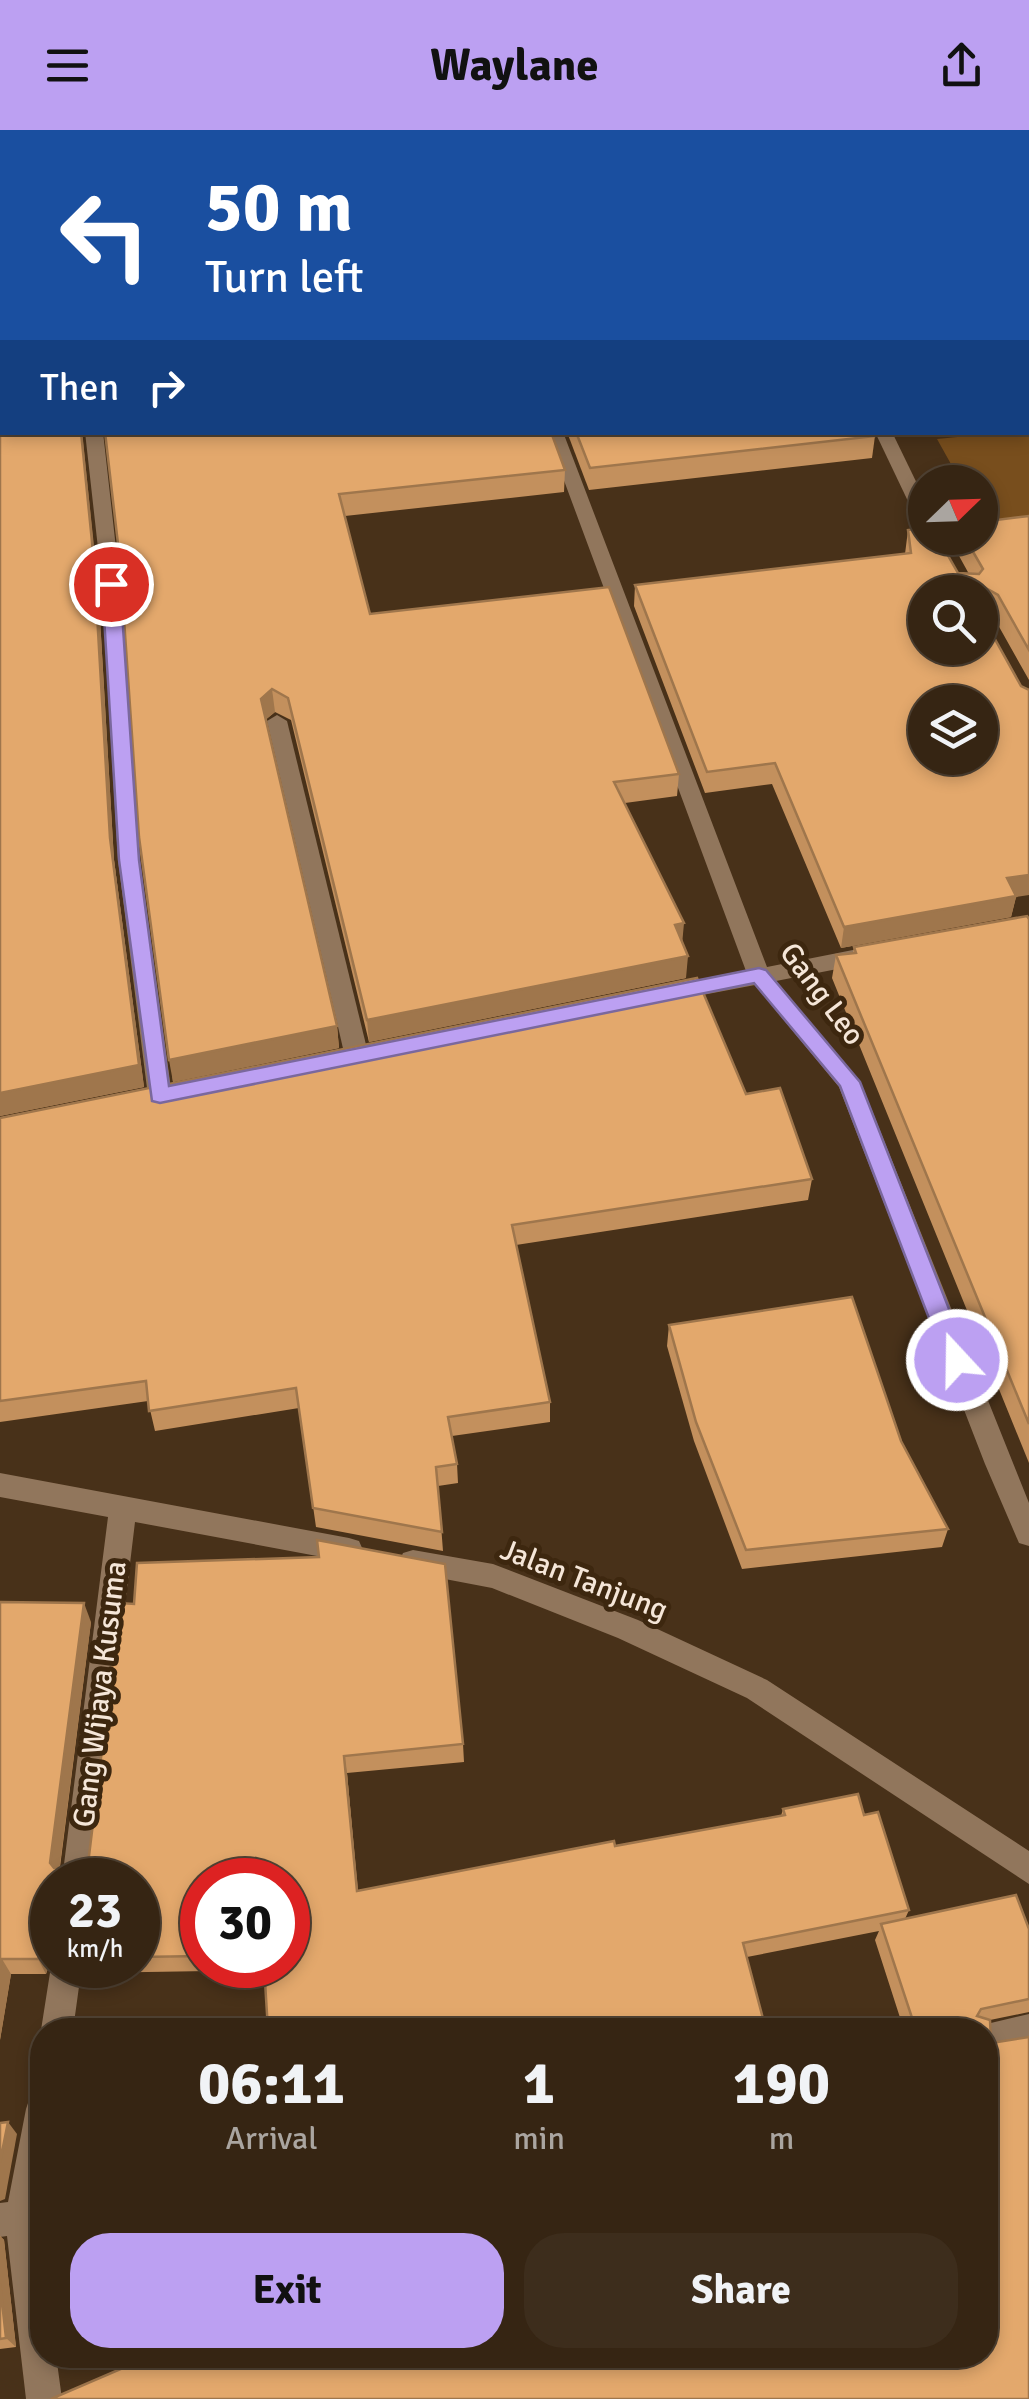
<!DOCTYPE html>
<html lang="en">
<head>
<meta charset="utf-8">
<style>
	:root { --surface:#362513; --page:#3d2d1c; --text:#f1f3f6; --muted:#aaa5a0; --line:#504233; --accent:#bca0f2 }
	body { margin:0; font-family:Signika,sans-serif; background:var(--page); color:var(--text); height:100vh; display:flex; flex-direction:column; font-size:38px; white-space:nowrap }
	* { box-sizing:border-box; margin:0 }
	p { font-size:32px; color:var(--muted) }
	.icon { flex:none; width:55px; height:55px; fill:none; stroke:currentColor; stroke-width:2; stroke-linecap:round; stroke-linejoin:round }
	.map { position:relative; flex:1; overflow:hidden }
	.side { position:absolute; left:30px; top:1888px; width:968px; height:350px; display:flex; flex-direction:column; background:var(--surface); border-radius:40px; box-shadow:0 5px 15px #0003,0 0 0 2px var(--line) }
	.side>* { flex:none }
	.banner { position:absolute; left:0px; top:0px; width:1030px; height:305px; box-shadow:0 5px 15px #0003,0 0 0 2px var(--line); background:#1a4fa0; color:#fff; overflow:hidden }
	.needle { width:65px; rotate:67deg }
	.fabs { position:absolute; left:908px; top:335px; display:grid; gap:20px }
	.fabs a { display:grid; place-items:center; width:90px; height:90px; border-radius:50%; background:var(--surface); box-shadow:0 5px 15px #0003,0 0 0 2px var(--line); font-size:50px }
	.speed { position:absolute; left:30px; top:1728px; display:flex; gap:20px; font-size:50px; font-weight:700; text-align:center }
	.speed>* { display:grid; place-content:center; width:130px; height:130px; border-radius:50%; background:var(--surface); box-shadow:0 5px 15px #0003,0 0 0 2px var(--line); line-height:1 }
	.speed small { font-size:25px; font-weight:400 }
	.speed .limit { border:15px solid #d22; background:#fff; color:#111 }
	.pin { position:absolute; display:grid; place-items:center; width:85px; height:85px; color:#fff; margin:-42px; border:5px solid #fff; border-radius:50%; box-shadow:0 2px 10px #0007 }
	.me { position:absolute; width:110px; margin:-55px; rotate:339deg; stroke-linejoin:round; filter:drop-shadow(0 0 8px #0008) }
	.turn { display:flex; align-items:center; gap:35px; height:210px; padding:0 40px; font-size:45px }
	.turn .icon { width:130px; height:130px; stroke-width:2.5 }
	.turn b { display:block; font-size:70px; line-height:85px }
	.then { display:flex; align-items:center; height:95px; padding:0 40px; background:#0003; gap:20px; font-size:38px }
	.eta { display:flex; justify-content:space-evenly; align-items:center; height:170px; text-align:center }
	.eta b { font-size:60px; font-weight:800; line-height:70px }
	.primary-button { display:flex; gap:20px; margin-top:auto; padding:20px 40px }
	.primary-button a { flex:1; height:115px; border-radius:40px; background:var(--accent); color:#111; font-size:40px; font-weight:800; line-height:115px; text-align:center }
	.primary-button a+a { background:var(--page); color:var(--text) }
	header { display:flex; justify-content:space-between; align-items:center; height:130px; padding:0 40px; background:var(--accent); color:#111; font-size:45px; font-weight:800 }
	.map>svg:first-child { display:block }
</style>
</head>
<body>
<header><svg class="icon" aria-label="menu" viewBox="0 0 24 24"><path d="M4 6h16M4 12h16M4 18h16"/></svg>Waylane<svg class="icon" aria-label="share" viewBox="0 0 24 24"><path d="M12 15V3M7 8l5-5 5 5M5 13v7h14v-7"/></svg></header>
<div class="map">
<svg width="1029" height="2269" viewBox="0 0 1029 2269">
	<rect width="100%" height="100%" fill="#483119"/>
	<path fill="#784e1d" d="M1029 300V394L986 399 980 388V352H961L937 309Z"/>
	<g fill="none" stroke-linecap="round" stroke-linejoin="round">
		<g fill="#91765c" fill-rule="evenodd">
			<path d="M85 302H103L120 454 140 730 172 966 160 975 148 966 118 730 102 454Z"/>
			<path d="M546 302H563L767 837 868 817 879 825 868 833 776 851 861 953 1029 1373V1416L1019 1413 985 1334 839 957 755 855 671 871 660 863 671 855 746 841Z"/>
			<path d="M875 302H892L925 370V393L916 388Z"/>
			<path d="M277 585 287 591 369 927 357 936 345 927 267 591Z"/>
			<path d="M0 1343 349 1408 359 1411 363 1420 359 1429 349 1432 135 1392 92 1750H62L108 1387 0 1367Z"/>
			<path d="M413 1420 493 1434 638 1490 767 1550 1029 1721V1754L747 1568 618 1508 492 1458 403 1441 399 1432 403 1423Z"/>
			<path d="M52 1830V1835H82L73 1900H42V1904L41 1900Z"/>
			<path d="M1029 1884V1916L985 1924V1900H972L974 1897Z"/>
			<path d="M42 1963V2225H56L62 2269H26L7 2106 0 2107V2073L8 2072 26 1979 30 1967Z"/>
		</g>
	</g>
	<g fill="#c3905d" fill-rule="evenodd">
		<path d="M0 0H1029V256H1028V2H2L98 454 114 730 144 957 0 986Z"/>
		<path d="M106 302 565 340 564 362 345 386 370 484 679 644 677 666 625 673 682 811 686 848 369 912 291 590 275 582 265 590 337 896 339 918 173 952Z"/>
		<path d="M567 302H873L875 306 872 328 589 360Z"/>
		<path d="M1029 386V550L993 486 981 479V484L1016 767 1011 787 841 818 772 654 705 663 634 476 635 455 905 424 908 400 958 443 969 444 953 415 955 408H980Z"/>
		<path d="M1029 789V1333L832 848 836 825 853 823 854 817Z"/>
		<path d="M746 964 812 1049 808 1070 516 1115 550 1272V1292L452 1306 457 1334 458 1353 438 1356 443 1421 316 1397 299 1278 155 1301 148 1271 0 1292V988Z"/>
		<path d="M669 1195 901 1311 948 1399 942 1417 742 1439 694 1311 667 1216Z"/>
		<path d="M0 1472 91 1492 60 1737 88 1734 120 1473 463 1614 464 1632 347 1643 358 1761 781 1686 783 1679 864 1685 909 1780 905 1789 1029 1799V1882L990 1890 1029 2269 985 1900H904L875 1810 879 1801 747 1827 264 1840 85 1843 80 1835H138V1750H52V1827L46 1844H11L0 1910ZM202 1750 288 1835H202Z"/>
		<path d="M0 2106 4 2110 16 2217 0 2219Z"/>
	</g>
	<g fill="#9f764c">
		<path d="M81 302H82L98 454 114 730 144 957 0 986V963L110 708Z"/>
		<path d="M272 559 275 582 263 592 261 569Z"/>
		<path d="M1029 745V765L1016 767 1011 787 841 818 844 797 1007 748Z"/>
		<path d="M684 793 682 815 675 795Z"/>
		<path d="M688 826 686 848 369 912 367 890Z"/>
		<path d="M337 896 339 918 173 952 169 930Z"/>
		<path d="M84 1473 91 1492 58 1750 50 1733Z"/>
		<path d="M344 1626 347 1643 359 1777 357 1761Z"/>
		<path d="M44 1811 52 1826 46 1844 38 1829Z"/>
		<path d="M2 1829 11 1844 0 1910V1839Z"/>
		<path d="M8 1992 17 2004 5 2069 0 2071V2032Z"/>
		<path d="M0 2106 4 2110 16 2217 6 2208 0 2154Z"/>
	</g>
	<g fill="#e3a86c" stroke="#9f764c" stroke-width="2.5" fill-rule="evenodd">
		<path d="M0 0H1029V235H1028V2H2V302H81L94 432 110 708 139 935 0 963V45L2 37 0 36Z"/>
		<path d="M105 302H551L565 340 339 364 370 484 609 457 679 644 614 652 684 793 675 795 688 826 367 890 288 568 272 559 261 569 337 896 169 930 139 707 120 431Z"/>
		<path d="M576 302H873L875 306 590 338Z"/>
		<path d="M1029 386V520L998 465 984 457 981 484 1021 556 1029 560V745L1007 748 1016 766 844 797 775 633 707 642 635 455 911 423 908 400 925 398V408H938L958 443 979 444 983 439 965 408H980V392ZM925 462H980V518H925ZM925 572H980V628H925Z"/>
		<path d="M1027 786 1029 789V1294L836 825 856 823 854 817Z"/>
		<path d="M697 848 746 964 780 958 812 1049 512 1095 550 1272 448 1287 457 1334 436 1337 442 1402 313 1378 296 1258 149 1281 146 1251 0 1271V988Z"/>
		<path d="M852 1167 901 1311 948 1399 746 1420 696 1292 669 1195Z"/>
		<path d="M317 1410 445 1434 463 1614 344 1626 357 1761 614 1711 615 1716 785 1685 783 1679 858 1664 864 1685 878 1682 909 1780 743 1813 766 1900H268L264 1835H288V1750H202V1826L138 1827V1750H52V1816H48L44 1811 38 1829H2L0 1839V1472L84 1473 50 1733 54 1738 88 1734 120 1473 134 1474 137 1433 319 1427Z"/>
		<path d="M1016 1765 1029 1799V1869L981 1879 977 1886 990 1890 991 1913 1029 1907V2269H51L153 2225H985V1900H916L881 1794Z"/>
		<path d="M42 1987V2204L36 2205 37 1988Z"/>
		<path d="M8 1992 0 2032V1993Z"/>
		<path d="M0 2154 6 2208 0 2209Z"/>
	</g>
	<path fill="#bca0f2" stroke="#7a689d" stroke-width="2.5" d="M111 449 120 454 139 730 169 956 759 838 766 840 860 952 969 1230 965 1237H949L945 1230 840 956 754 853 160 973 152 971 119 730 102 454Z"/>
	<g text-anchor="middle" dominant-baseline="central" stroke-width="10" stroke-linejoin="round" paint-order="stroke">
		<g font-size="30" fill="#f5e6d8" stroke="#3d270f">
			<text transform="translate(822 864) rotate(53)">Gang Leo</text>
			<text transform="translate(584 1450) rotate(21)">Jalan Tanjung</text>
			<text transform="translate(100 1564) rotate(-83)">Gang Wijaya Kusuma</text>
		</g>
	</g>
</svg>
<div class="fabs">
<a><svg class="needle" viewBox="-14 -14 28 28"><path d="M0-13l5 13h-10z" fill="#e53935"/><path d="M0 13l5-13h-10z" fill="#aaa5a0"/></svg></a>
<a><svg class="icon" aria-label="search" viewBox="0 0 24 24"><circle cx="10" cy="10" r="6"/><path d="M15 15l6 6"/></svg></a>
<a><svg class="icon" aria-label="layers" viewBox="0 0 24 24"><path d="M12 4l9 5-9 5-9-5zM3 14l9 5 9-5"/></svg></a>
</div>
<div class="speed"><div>23<small>km/h</small></div><div class="limit">30</div></div>
<div class="pin" style="left:111px;top:454px;background:#d93025"><svg class="icon" aria-label="arrive" viewBox="0 0 24 24"><path d="M6 21V4h12l-3 4 3 4H6"/></svg></div>
<svg class="me" style="left:957px;top:1230px" viewBox="-20 -20 40 40"><circle r="17" fill="#bca0f2" stroke="#fff" stroke-width="3"/><path d="M0-11L8 9 0 5-8 9z" fill="#fff"/></svg>
<div class="banner">
<div class="turn"><svg class="icon" aria-label="left" viewBox="0 0 24 24"><path d="M17 20v-9H6M10 6l-5 5 5 5"/></svg><div><b>50 m</b>Turn left</div></div>
<div class="then">Then<svg class="icon" aria-label="right" viewBox="0 0 24 24"><path d="M7 20v-9h11M14 6l5 5-5 5"/></svg></div>
</div>
<section class="side">
<div class="eta">
<div><b>06:11</b><p>Arrival</p></div>
<div><b>1</b><p>min</p></div>
<div><b>190</b><p>m</p></div>
</div>
<div class="primary-button"><a>Exit</a><a>Share</a></div>
</section>
</div>
</body>
</html>
